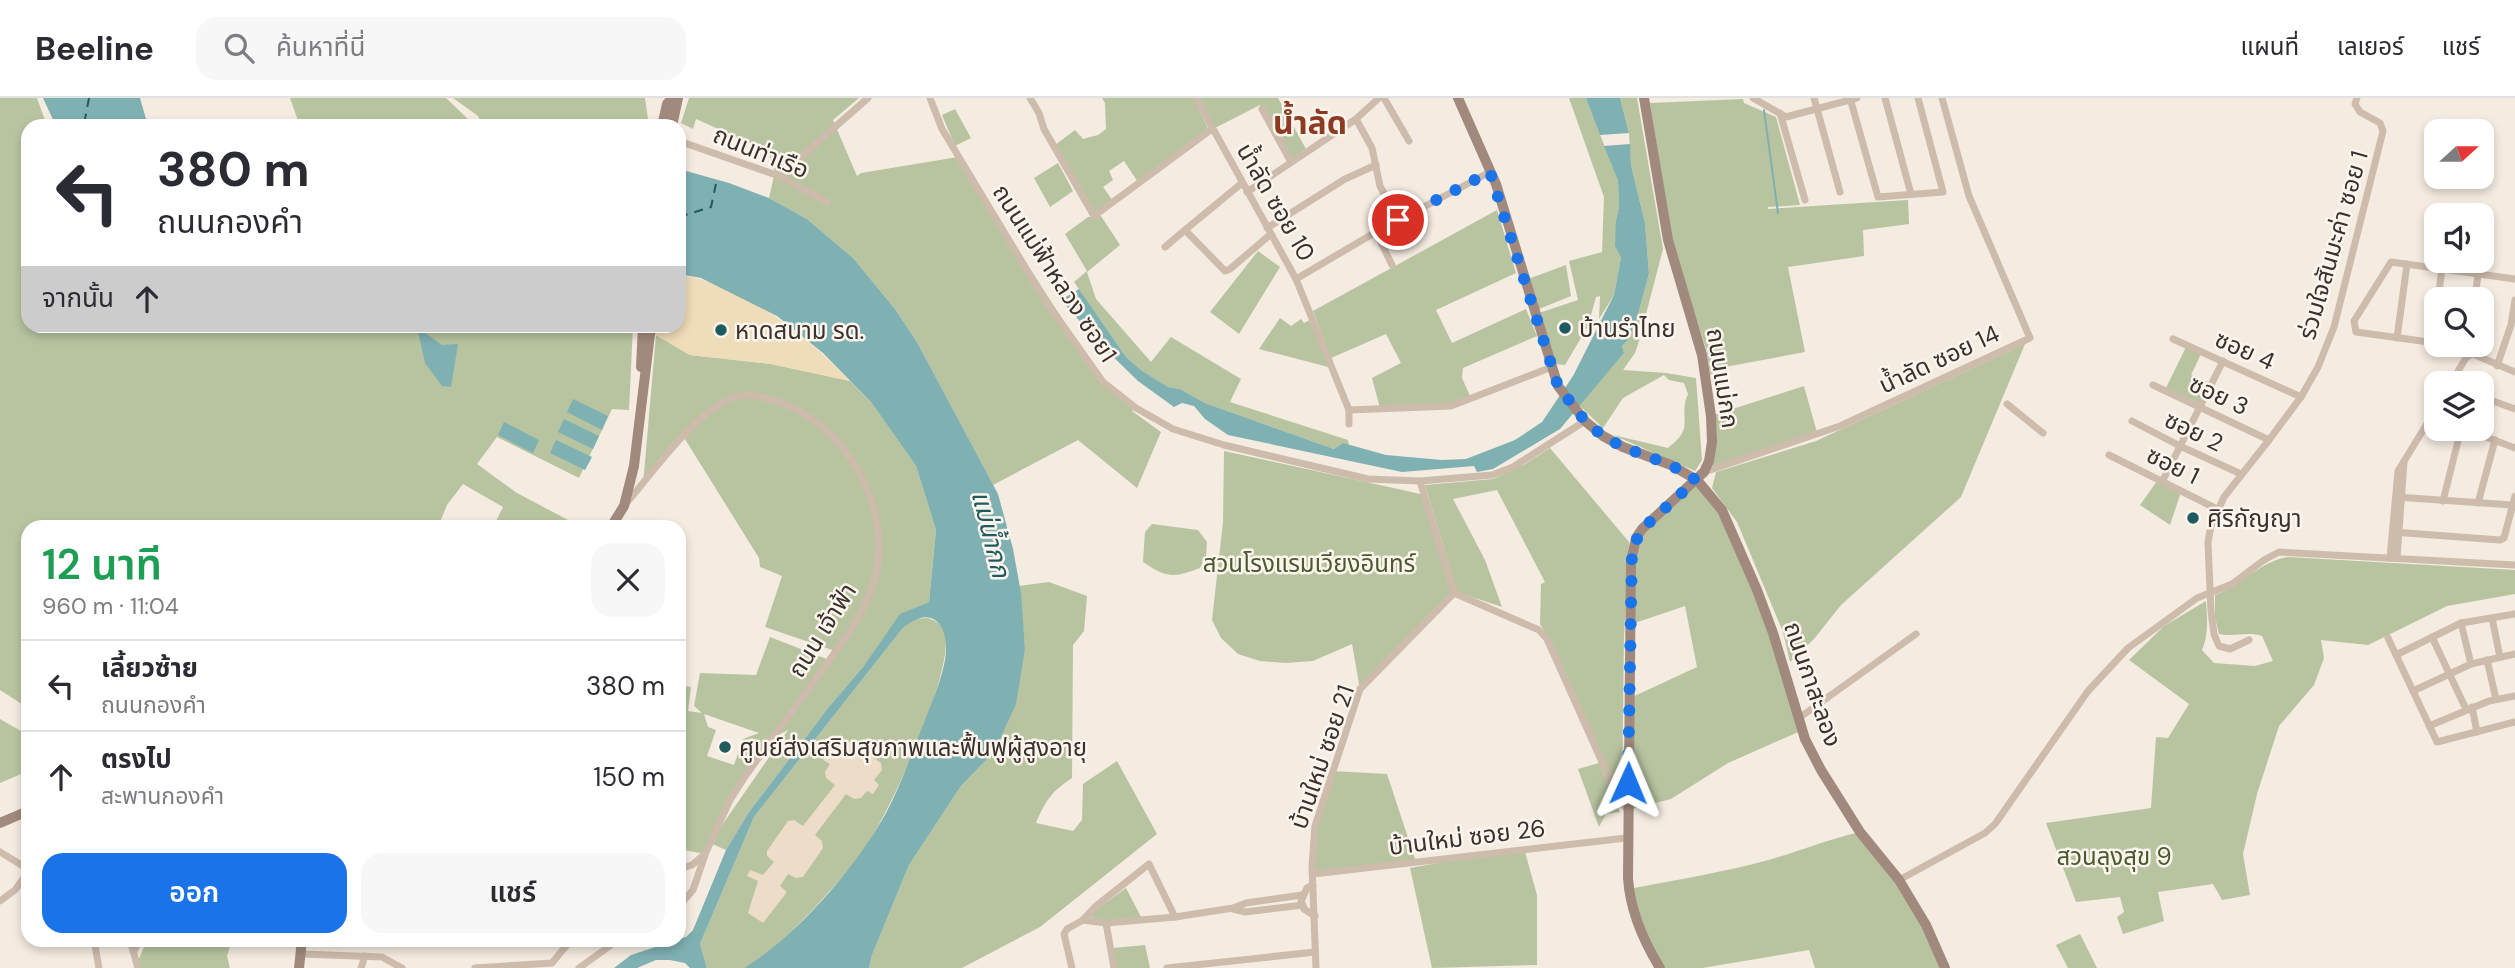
<!DOCTYPE html>
<html lang="th">
<head>
<meta charset="utf-8">
<style>
	:root { --surface:#fff; --page:#f7f7f7; --text:#2b2b33; --muted:#7c7c81; --line:#e1e1e2; --accent:#1a73e8 }
	body { margin:0; font-family:"DM Sans","Noto Sans Thai",sans-serif; background:var(--page); color:var(--text); height:100vh; display:flex; flex-direction:column; font-size:26px; white-space:nowrap }
	* { box-sizing:border-box; margin:0 }
	p { font-size:23px; color:var(--muted) }
	.icon { flex:none; width:38px; height:38px; fill:none; stroke:currentColor; stroke-width:2; stroke-linecap:round; stroke-linejoin:round }
	.map { position:relative; flex:1; overflow:hidden }
	.side { position:absolute; left:21px; top:422px; width:665px; height:427px; display:flex; flex-direction:column; background:var(--surface); border-radius:21px; box-shadow:0 4px 10px #0003 }
	.side>* { flex:none }
	.banner { position:absolute; left:21px; top:21px; width:665px; height:214px; border-radius:21px; box-shadow:0 4px 10px #0003; background:#fff; color:var(--text); overflow:hidden }
	.needle { width:46px; rotate:69deg }
	.buttons { position:absolute; left:2424px; top:21px; display:grid; gap:14px }
	.buttons a { display:grid; place-items:center; width:70px; height:70px; border-radius:14px; background:var(--surface); box-shadow:0 4px 10px #0003; font-size:35px }
	.pin { position:absolute; display:grid; place-items:center; width:60px; height:60px; color:#fff; margin:-30px; border:4px solid #fff; border-radius:50%; box-shadow:0 2px 7px #0007 }
	.me { position:absolute; width:77px; margin:-38px; rotate:1deg; stroke-linejoin:round; filter:drop-shadow(0 0 5px #0008) }
	.turn { display:flex; align-items:center; gap:24px; height:147px; padding:0 21px; font-size:32px }
	.turn .icon { width:91px; height:91px; stroke-width:2.5 }
	.turn b { display:block; font-size:49px; line-height:60px }
	.then { display:flex; align-items:center; height:66px; padding:0 21px; background:#0003; gap:14px; font-size:26px }
	.round { display:grid; place-items:center; flex:none; width:74px; height:74px; border-radius:21px; background:var(--page) }
	.overview { display:flex; align-items:center; justify-content:space-between; height:119px; padding:0 21px }
	h1 { font-size:42px; font-weight:600; line-height:52px; color:#1e9e55 }
	.button { display:flex; gap:14px; margin-top:auto; padding:14px 21px }
	.button a { flex:1; height:80px; border-radius:21px; background:var(--accent); color:#fff; font-size:28px; font-weight:600; line-height:80px; text-align:center }
	.button a+a { background:var(--page); color:var(--text) }
	ul { padding:0; list-style:none }
	li { display:flex; align-items:center; gap:21px; height:91px; padding:0 21px; border-top:2px solid var(--line) }
	li div { flex:1 }
	li b { display:block; font-size:26px }
	li em { font-style:normal }
	header { display:flex; align-items:center; gap:42px; box-sizing:border-box; height:98px; padding:0 35px; background:var(--surface); border-bottom:2px solid var(--line) }
	header strong { font-size:33px }
	nav { display:flex; gap:38px; margin-inline-start:auto; font-size:24px }
	.search { width:490px; height:63px; background:var(--page); display:flex; align-items:center; gap:18px; box-sizing:border-box; padding:0 24px; border-radius:21px; color:var(--muted); font-size:26px }
	.map>svg:first-child { display:block }
</style>
</head>
<body>
<header>
<strong>Beeline</strong>
<div class="search"><svg class="icon" aria-label="search" viewBox="0 0 24 24"><circle cx="10" cy="10" r="6"/><path d="M15 15l6 6"/></svg>ค้นหาที่นี่</div>
<nav><a>แผนที่</a><a>เลเยอร์</a><a>แชร์</a></nav>
</header>
<div class="map">
<svg width="2515" height="870" viewBox="0 0 2515 870">
	<rect width="100%" height="100%" fill="#f4ebe1"/>
	<g fill="#b8c4a0" fill-rule="evenodd">
		<path d="M0 0H37L47 28H28V228H633L629 312 612 311 579 380 497 339 477 366 517 395 570 423 567 429H493L503 409 463 386 447 407 438 429H28V610L0 592Z"/>
		<path d="M290 0H446L470 23 454 28H300Z"/>
		<path d="M453 0H645L649 28H483L478 18Z"/>
		<path d="M689 0H859L833 22 857 78 861 75 958 59 1103 284 1136 310 1132 313 1161 334 1137 390 1078 342 993 387 917 244 895 211 853 160 807 121 769 100 775 74 768 53 696 21 693 31 681 25Z"/>
		<path d="M1102 0H1193L1208 30 1138 84 1124 63 1109 73 1113 82 1103 89 1113 103 1094 116 1055 47 1075 32 1083 41 1098 37 1106 31 1105 5Z"/>
		<path d="M1199 0H1278L1306 51 1290 62 1260 7 1215 30Z"/>
		<path d="M1569 0H1586L1618 83 1619 109 1616 122 1621 159 1614 197 1599 221 1600 198 1596 199 1588 228 1565 267 1556 266 1539 215 1578 202 1569 163 1602 154 1604 99Z"/>
		<path d="M1620 0H1637L1663 151 1639 243 1635 255 1623 272 1666 275 1696 280 1702 362 1695 373 1613 337 1668 350C1672 346 1678 342 1681 337 1689 326 1680 312 1688 296L1684 285 1669 282 1664 277 1623 300 1603 330 1579 307 1624 255 1622 248 1628 242 1637 220 1649 176 1645 125 1631 67 1629 35Z"/>
		<path d="M1743 1 1744 5 1776 19 1800 107 1768 109V111L1908 102 1909 126 1863 132 1864 158 1788 169 1805 254 1725 269 1710 277 1707 254 1672 144 1650 5Z"/>
		<path d="M955 11 971 40 955 48 942 17Z"/>
		<path d="M1058 65 1073 93 1050 109 1034 80Z"/>
		<path d="M1497 112 1516 175 1436 212 1452 245 1526 211 1537 238 1463 270 1462 280 1471 300 1447 307 1380 310 1372 280 1401 265 1386 236 1331 260 1313 213Z"/>
		<path d="M1101 118 1120 147 1087 174 1096 201 1151 264 1171 239 1241 281 1230 304 1348 342 1349 347 1343 346 1334 351 1205 305 1180 291 1168 289 1141 272 1126 259 1074 184 1087 173 1065 136 1088 119Z"/>
		<path d="M1258 153 1280 169 1239 236 1210 214Z"/>
		<path d="M1566 167 1571 198 1539 211 1528 181Z"/>
		<path d="M1280 220 1291 228 1301 221 1304 225 1312 221 1332 270 1259 251Z"/>
		<path d="M656 237 690 257 771 266 850 283 871 304 916 368 936 432 929 504 900 517 863 569 828 610 749 714 726 752 710 745 705 756 679 751V587L691 589 688 613 702 615 694 608 700 575 756 577 770 539 829 562 835 553 765 529 782 478 760 469 759 460 683 338 643 387ZM704 616 759 635 743 641 734 667 707 658 716 632 708 629ZM788 632 713 740 730 702 773 640Z"/>
		<path d="M2025 246 1961 399 1841 507 1814 541 1790 564 1783 534 1737 424 1712 390 1716 374 1816 343Z"/>
		<path d="M2186 249 2201 256 2191 277 2208 284 2199 305 2166 290Z"/>
		<path d="M1804 288 1818 338 1715 370 1709 363 1711 318Z"/>
		<path d="M1550 350 1629 444 1624 539 1622 692 1617 693 1554 549 1540 526 1541 486 1545 484 1497 392 1453 401 1485 462 1502 509 1457 494 1425 387 1493 381 1525 366Z"/>
		<path d="M1224 353 1425 397 1454 495 1360 591 1352 546 1313 563 1286 565 1260 563 1238 556 1221 540 1212 522 1223 424Z"/>
		<path d="M1697 382 1731 427 1803 632 1728 665 1671 701 1628 712V601L1697 569 1685 508 1629 527 1631 459 1644 428Z"/>
		<path d="M2157 383 2181 394 2170 427 2140 407Z"/>
		<path d="M1152 426 1198 432 1207 444 1206 458 1200 470C1174 480 1166 480 1143 464L1145 434Z"/>
		<path d="M2288 459 2515 472V496L2447 508 2368 547 2321 542 2324 560 2314 587 2279 628 2257 696 2243 756 2250 797 2222 802 2213 786 2158 794 2164 823 2123 836 2117 819 2124 814 2120 799 2076 804 2046 725 2151 710 2156 639 2168 640 2189 606 2129 562 2164 528 2206 503C2207 521 2209 535 2202 552L2214 565 2255 568 2273 563 2262 538C2248 533 2235 539 2219 536L2215 520V497C2241 487 2261 463 2288 459Z"/>
		<path d="M1049 484 1087 498 1084 533 1073 547 1072 680C1051 694 1046 702 1036 725L1073 733 1082 722 1083 686 1117 663 1157 736 1040 829 962 870H869L872 857 909 767 961 688 994 654 1025 551 1019 488Z"/>
		<path d="M927 520C934 522 941 525 944 532 958 568 888 717 865 750 847 776 772 861 744 870 734 870 718 870 707 870L700 846 754 719 902 531 913 521Z"/>
		<path d="M0 621 28 637V673L0 685Z"/>
		<path d="M1599 665 1620 714 1606 716 1599 729 1578 671Z"/>
		<path d="M1332 673 1387 676 1416 764 1313 776 1312 747Z"/>
		<path d="M1860 734 1899 782 1946 870H1815L1809 852 1702 870H1660L1628 791C1677 782 1725 774 1772 761 1802 752 1830 741 1860 734Z"/>
		<path d="M1525 754 1537 797V867L1432 870 1410 770 1455 762Z"/>
		<path d="M1126 790 1141 819 1105 823 1090 819 1097 811Z"/>
		<path d="M2080 836 2097 870H2068L2056 847Z"/>
		<path d="M147 842H232L227 858 230 870H138V863Z"/>
		<path d="M1145 847 1150 870H1116L1113 850Z"/>
	</g>
	<path fill="#efdcb8" d="M679 176C745 189 804 235 850 283L771 266 690 257 640 228H679Z"/>
	<path fill="#ecdcc8" d="M851 644 881 665 882 672 874 682 879 687 873 696 867 693 861 700 854 701 846 696 815 737 822 743 823 750 803 779 796 780 788 776 780 788 787 794 763 825 748 815 758 783 747 778 750 772 763 777 774 764 767 758V753L788 723 794 722 803 728 835 687 826 680 825 674 830 666 823 662 830 653 837 657 846 645Z"/>
	<g fill="#7fb0b2">
		<path d="M43 0H140L148 28H56Z"/>
		<path d="M1586 0H1620L1629 35 1600 37Z"/>
		<path d="M1630 46 1631 67 1645 125 1649 176 1637 220 1628 242 1622 248 1624 255 1560 331 1493 371 1477 374 1474 368 1402 374 1228 337 1205 321 1194 308 1182 305 1174 309 1138 283 1102 248 1061 202 1079 191 1126 259 1141 272 1168 289 1180 291 1205 305 1334 351 1343 345 1386 357 1442 362 1466 361 1515 342 1542 324 1573 278 1614 197 1621 159 1615 148 1616 122 1619 109 1618 83 1604 48Z"/>
		<path d="M679 71 729 85 769 100 807 121 853 160 895 211 917 244 998 396 1013 451 1021 495 1025 551 1016 606 994 654 961 688 909 767 872 857 869 870H744C795 840 857 768 886 715 901 687 911 657 923 627 931 606 941 584 945 562 947 550 947 530 935 522 924 515 911 523 902 531L754 719 700 846 707 870H690L685 865 670 862H656L637 870H614L631 857 686 839 693 832 726 752 749 714 828 610 863 569 900 516 929 504 936 432 916 368 871 304 823 255 777 218 701 180 679 176Z"/>
		<path d="M417 229 442 247 458 246 451 289 442 288 425 265Z"/>
		<path d="M573 301 608 318 602 332 567 314Z"/>
		<path d="M564 321 599 338 593 351 558 334Z"/>
		<path d="M504 324 539 342 533 355 498 337Z"/>
		<path d="M556 342 592 359 585 372 550 355Z"/>
	</g>
	<g fill="none" stroke-linecap="round" stroke-linejoin="round">
		<path stroke="#7fb0b2" stroke-width="2" d="M1764 12 1778 115"/>
		<g stroke="#1f5a5e" stroke-width="2" stroke-dasharray="9 7" stroke-linecap="butt">
			<path d="M89 0 85 21 90 28"/>
			<path d="M679 119 711 109 717 81"/>
		</g>
		<g stroke="#cdbbac" stroke-width="7">
			<path d="M930 0 942 31 1045 202 1103 284 1136 310 1173 331 1224 347 1368 381 1420 383 1492 377 1513 369 1585 323"/>
			<path d="M1030 0 1039 15 1044 31 1094 118 1212 31"/>
			<path d="M1196 0 1296 181 1376 134 1490 74"/>
			<path d="M1384 0 1409 43"/>
			<path d="M1753 0 1786 19 1857 0"/>
			<path d="M1814 0 1840 94"/>
			<path d="M1850 0 1878 99 1943 94 1918 0"/>
			<path d="M1885 0 1911 96"/>
			<path d="M1262 11 1291 64"/>
			<path d="M1780 15 1805 102"/>
			<path d="M1356 21 1372 50 1380 88 1398 122"/>
			<path d="M679 43 779 78 827 104"/>
			<path d="M779 78 868 0"/>
			<path d="M1242 85 1185 132 1225 173 1230 171 1271 136"/>
			<path d="M1247 94 1356 21 1379 0"/>
			<path d="M1267 130 1345 81 1376 67"/>
			<path d="M1376 134 1392 167"/>
			<path d="M1165 149 1185 132"/>
			<path d="M1296 181 1349 312V326"/>
			<path d="M2438 201 2442 171"/>
			<path d="M2475 201 2478 176"/>
			<path d="M2397 240 2407 166"/>
			<path d="M2173 241 2301 299"/>
			<path d="M2432 244 2436 215"/>
			<path d="M2436 245 2356 234 2354 223 2391 164 2515 181"/>
			<path d="M2449 247 2465 249"/>
			<path d="M2468 247 2463 252 2469 258 2475 253 2474 249 2470 247"/>
			<path d="M2473 256 2515 274"/>
			<path d="M2497 268 2511 227 2515 202"/>
			<path d="M2451 285 2467 258"/>
			<path d="M2153 287 2269 342"/>
			<path d="M2482 299 2515 311"/>
			<path d="M2007 306 2043 335"/>
			<path d="M1349 312 1451 308 1552 269"/>
			<path d="M2132 323 2180 348 2241 376"/>
			<path d="M2465 331 2515 350"/>
			<path d="M2109 357 2219 412"/>
			<path d="M1704 374 1840 328 2030 240 1969 98 1942 0"/>
			<path d="M2163 382 2223 263"/>
			<path d="M1420 383 1454 495"/>
			<path d="M2396 399 2512 407"/>
			<path d="M2443 403 2461 331"/>
			<path d="M2478 405 2495 342"/>
			<path d="M624 408C651 377 695 313 733 300 749 294 764 299 779 304 843 325 889 404 877 470 869 514 838 549 813 585 790 616 767 648 744 680L730 702 705 756 692 767 679 771"/>
			<path d="M2393 434 2500 442 2504 440 2515 398"/>
			<path d="M2390 460 2398 373 2436 311"/>
			<path d="M2397 460 2404 364"/>
			<path d="M1454 495 1539 532 1547 541 1619 702 1628 712"/>
			<path d="M2492 520 2500 559"/>
			<path d="M2461 525 2471 566"/>
			<path d="M2432 539 2466 611"/>
			<path d="M2388 540 2437 644 2515 624"/>
			<path d="M2249 542 2230 551 2219 548 2214 536 2211 514 2208 444 2211 428 2224 399 2269 342 2301 299 2318 269 2334 229 2383 33 2380 25 2360 14 2355 6 2357 0"/>
			<path d="M2396 557 2461 525 2515 516"/>
			<path d="M2487 562 2496 601"/>
			<path d="M2413 593 2471 566 2515 556"/>
			<path d="M2472 609 2477 634"/>
			<path d="M1799 620 1916 536"/>
			<path d="M2429 628 2489 603 2515 598"/>
			<path d="M0 754 28 771"/>
			<path d="M1313 776 1626 740"/>
			<path d="M1899 782 1985 735 1995 726 2088 593 2128 550 2197 500 2232 486 2264 462 2279 454 2515 467"/>
			<path d="M1313 787 1307 790 1301 803 1304 811 1315 818"/>
			<path d="M0 803 15 792 28 774"/>
			<path d="M679 808 693 792 705 757"/>
			<path d="M1233 811 1245 814 1303 807"/>
			<path d="M1083 822 1106 825 1175 819 1233 810 1246 805 1302 797"/>
			<path d="M1106 825 1114 870"/>
			<path d="M94 842 99 870"/>
			<path d="M130 842 138 870"/>
			<path d="M135 851 140 842"/>
			<path d="M301 856 382 859 402 870"/>
			<path d="M361 870 365 858"/>
			<path d="M475 870 552 865 571 842"/>
			<path d="M579 870 618 842"/>
			<path d="M1072 870 1064 836 1067 831 1083 822 1096 808 1149 766 1175 819"/>
			<path d="M1167 870 1315 854"/>
			<path d="M1316 870 1312 768 1315 728 1360 591 1454 495"/>
		</g>
		<g stroke="#a18a7d" stroke-width="10">
			<path d="M1458 0 1496 86 1558 288 1585 323 1603 338 1623 349 1671 367 1697 382 1722 412 1757 492 1773 535 1805 641 1821 672 1860 734 1899 782 1926 827 1945 870"/>
			<path d="M1644 0 1668 142 1702 257 1711 318 1712 344 1709 363 1704 374 1642 431 1636 440 1631 463 1628 780C1630 811 1644 844 1660 870"/>
			<path d="M662 28 667 6 672 0"/>
			<path d="M672 28 678 0"/>
			<path d="M641 269 643 228"/>
			<path d="M611 429 624 408 634 368 651 228"/>
			<path d="M0 725 28 713"/>
			<path d="M299 870 302 842"/>
		</g>
	</g>
	<g fill="none" stroke-linecap="round" stroke-linejoin="round">
		<path stroke="#1a73e8" stroke-width="12" stroke-dasharray="0 21.6" d="M1398 122 1490 74 1558 288 1585 323 1603 338 1623 349 1671 367 1696 382 1642 431 1632 451 1628 685"/>
	</g>
	<g fill="#1f5a5e" stroke="#fbf5ee" stroke-width="2.5">
		<circle cx="1565" cy="230" r="7"/>
		<circle cx="721" cy="232" r="7"/>
		<circle cx="2193" cy="420" r="7"/>
		<circle cx="725" cy="649" r="7"/>
	</g>
	<g text-anchor="middle" dominant-baseline="central" stroke-width="5" stroke-linejoin="round" paint-order="stroke">
		<g font-size="24" fill="#3b302b" stroke="#fbf5ee">
			<text transform="translate(761 54) rotate(22)">ถนนท่าเรือ</text>
			<text transform="translate(1276 104) rotate(60)">น้ำลัด ซอย 10</text>
			<text transform="translate(2333 147) rotate(-74)">ร่วมใจสันมะค่า ซอย 1</text>
			<text transform="translate(1055 175) rotate(57)">ถนนแม่ฟ้าหลวง ซอย1</text>
			<text transform="translate(2245 252) rotate(24)">ซอย 4</text>
			<text transform="translate(1939 261) rotate(-25)">น้ำลัด ซอย 14</text>
			<text transform="translate(1723 280) rotate(81)">ถนนแม่กก</text>
			<text transform="translate(2219 297) rotate(25)">ซอย 3</text>
			<text transform="translate(2194 333) rotate(26)">ซอย 2</text>
			<text transform="translate(2173 367) rotate(26)">ซอย 1</text>
			<text transform="translate(822 532) rotate(-58)">ถนน เจ้าฟ้า</text>
			<text transform="translate(1813 586) rotate(71)">ถนนกาสะลอง</text>
			<text transform="translate(1322 659) rotate(-71)">บ้านใหม่ ซอย 21</text>
			<text transform="translate(1467 739) rotate(-7)">บ้านใหม่ ซอย 26</text>
		</g>
		<g font-size="24" fill="#3b302b" stroke="#fbf5ee" text-anchor="start">
			<text x="1579" y="230">บ้านรำไทย</text>
			<text x="735" y="232">หาดสนาม รด.</text>
			<text x="2207" y="420">ศิริกัญญา</text>
			<text x="739" y="649">ศูนย์ส่งเสริมสุขภาพและฟื้นฟูผู้สูงอายุ</text>
		</g>
		<g font-size="24" fill="#4a5a2e" stroke="#fbf5ee">
			<text x="1309" y="465">สวนโรงแรมเวียงอินทร์</text>
			<text x="2114" y="758">สวนลุงสุข 9</text>
		</g>
		<g font-size="26" font-style="italic" fill="#1f5a5e" stroke="#fbf5ee">
			<text transform="translate(991 436) rotate(76)">แม่น้ำกก</text>
		</g>
		<g font-size="32" font-weight="bold" fill="#8c3b22" stroke="#fbf5ee">
			<text x="1310" y="25">น้ำลัด</text>
		</g>
	</g>
</svg>
<div class="buttons">
<a><svg class="needle" viewBox="-14 -14 28 28"><path d="M0-13l5 13h-10z" fill="#e53935"/><path d="M0 13l5-13h-10z" fill="#7c7c81"/></svg></a>
<a><svg class="icon" aria-label="sound" viewBox="0 0 24 24"><path d="M4 9h4l5-4v14l-5-4H4zM17 9q2 3 0 6"/></svg></a>
<a><svg class="icon" aria-label="search" viewBox="0 0 24 24"><circle cx="10" cy="10" r="6"/><path d="M15 15l6 6"/></svg></a>
<a><svg class="icon" aria-label="layers" viewBox="0 0 24 24"><path d="M12 4l9 5-9 5-9-5zM3 14l9 5 9-5"/></svg></a>
</div>
<div class="pin" style="left:1398px;top:122px;background:#d93025"><svg class="icon" aria-label="arrive" viewBox="0 0 24 24"><path d="M6 21V4h12l-3 4 3 4H6"/></svg></div>
<svg class="me" style="left:1628px;top:685px" viewBox="-20 -20 40 40"><path d="M0-17L14 15 0 8-14 15z" fill="#1a73e8" stroke="#fff" stroke-width="4"/></svg>
<div class="banner">
<div class="turn"><svg class="icon" aria-label="left" viewBox="0 0 24 24"><path d="M17 20v-9H6M10 6l-5 5 5 5"/></svg><div><b>380 m</b>ถนนกองคำ</div></div>
<div class="then">จากนั้น<svg class="icon" aria-label="ahead" viewBox="0 0 24 24"><path d="M12 20V5M6 11l6-6 6 6"/></svg></div>
</div>
<section class="side">
<div class="overview"><div><h1>12 นาที</h1><p>960 m · 11:04</p></div><a class="round"><svg class="icon" aria-label="close" viewBox="0 0 24 24"><path d="M6 6l12 12M18 6L6 18"/></svg></a></div>
<ul>
<li><svg class="icon" aria-label="left" viewBox="0 0 24 24"><path d="M17 20v-9H6M10 6l-5 5 5 5"/></svg><div><b>เลี้ยวซ้าย</b><p>ถนนกองคำ</p></div><em>380 m</em></li>
<li><svg class="icon" aria-label="ahead" viewBox="0 0 24 24"><path d="M12 20V5M6 11l6-6 6 6"/></svg><div><b>ตรงไป</b><p>สะพานกองคำ</p></div><em>150 m</em></li>
</ul>
<div class="button"><a>ออก</a><a>แชร์</a></div>
</section>
</div>
</body>
</html>
